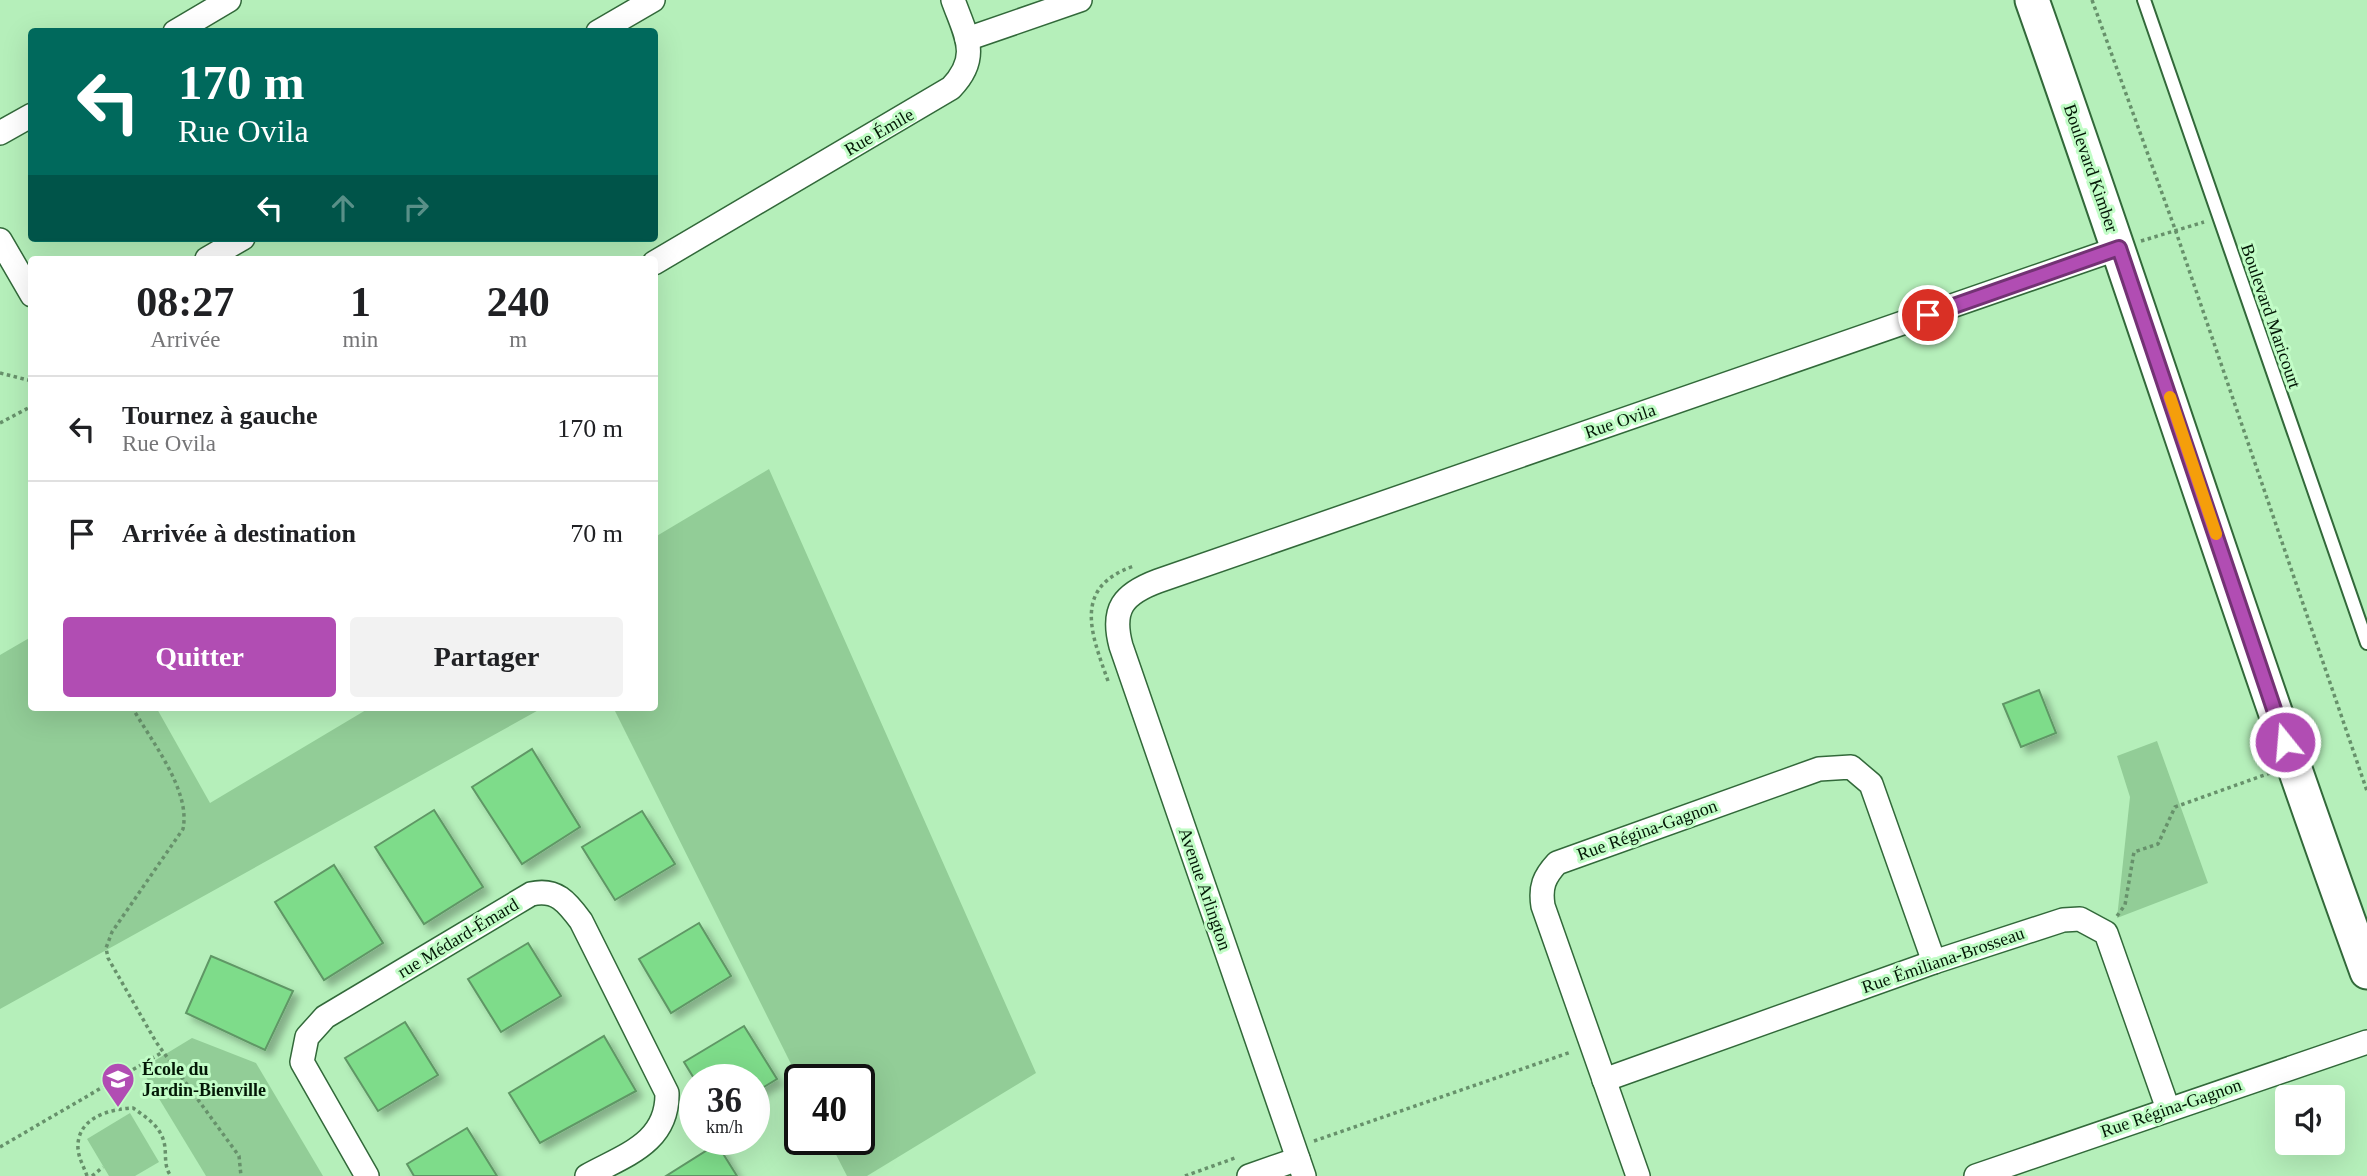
<!DOCTYPE html>
<html lang="fr">
<head>
<meta charset="utf-8">
<style>
	:root { --surface:#fff; --page:#f2f2f2; --text:#202124; --muted:#757577; --line:#e0e0e0; --accent:#b14db3 }
	body { margin:0; font-family:Georgia,serif; background:var(--page); color:var(--text); height:100vh; display:flex; flex-direction:column; font-size:26px; white-space:nowrap }
	* { box-sizing:border-box; margin:0 }
	p { font-size:23px; color:var(--muted) }
	.icon { flex:none; width:38px; height:38px; fill:none; stroke:currentColor; stroke-width:2; stroke-linecap:round; stroke-linejoin:round }
	.map { position:relative; flex:1; overflow:hidden }
	.side { position:absolute; left:28px; top:256px; width:630px; height:455px; display:flex; flex-direction:column; background:var(--surface); border-radius:7px; box-shadow:0 7px 28px #0002 }
	.side>* { flex:none }
	.banner { position:absolute; left:28px; top:28px; width:630px; height:214px; border-radius:7px; box-shadow:0 7px 28px #0002; background:#00695c; color:#fff; overflow:hidden }
	.buttons { position:absolute; left:2275px; top:1085px; display:grid; gap:14px }
	.buttons a { display:grid; place-items:center; width:70px; height:70px; border-radius:7px; background:var(--surface); box-shadow:0 7px 28px #0002; font-size:35px }
	.speed { position:absolute; left:679px; top:1064px; display:flex; gap:14px; font-size:35px; font-weight:700; text-align:center }
	.speed>* { display:grid; place-content:center; width:91px; height:91px; border-radius:50%; background:var(--surface); box-shadow:0 7px 28px #0002; line-height:1 }
	.speed small { font-size:18px; font-weight:400 }
	.speed .limit { border:4px solid #111; border-radius:10px; background:#fff; color:#111 }
	.pin { position:absolute; display:grid; place-items:center; width:60px; height:60px; color:#fff; margin:-30px; border:4px solid #fff; border-radius:50%; box-shadow:0 2px 7px #0007 }
	.me { position:absolute; width:77px; margin:-38px; rotate:343deg; stroke-linejoin:round; filter:drop-shadow(0 0 5px #0008) }
	.turn { display:flex; align-items:center; gap:24px; height:147px; padding:0 35px; font-size:32px }
	.turn .icon { width:91px; height:91px; stroke-width:2.5 }
	.turn b { display:block; font-size:49px; line-height:60px }
	.lanes { display:flex; align-items:center; height:66px; padding:0 35px; background:#0003; justify-content:center; gap:35px; direction:ltr }
	.lanes .off { opacity:.35 }
	.eta { display:flex; justify-content:space-evenly; align-items:center; height:119px; text-align:center }
	.eta b { font-size:42px; font-weight:800; line-height:49px }
	.primary-button { display:flex; gap:14px; margin-top:auto; padding:14px 35px }
	.primary-button a { flex:1; height:80px; border-radius:7px; background:var(--accent); color:#fff; font-size:28px; font-weight:800; line-height:80px; text-align:center }
	.primary-button a+a { background:var(--page); color:var(--text) }
	ul { padding:0; list-style:none }
	li { display:flex; align-items:center; gap:21px; height:105px; padding:0 35px; border-top:2px solid var(--line) }
	li div { flex:1 }
	li b { display:block; font-size:26px }
	li em { font-style:normal }
	.map>svg:first-child { display:block }
</style>
</head>
<body>
<div class="map">
<svg width="2367" height="1176" viewBox="0 0 2367 1176">
	<defs>
		<filter id="shadow"><feDropShadow dx="6" dy="6" stdDeviation="3.5" flood-color="#0004"/></filter>
	</defs>
	<rect width="100%" height="100%" fill="#b5efba"/>
	<g fill="#92cd97">
		<path d="M769 469 1036 1073 867 1176H847L828 1139H859V1080L800 1082 613 707H654L655 537Z"/>
		<path d="M31 637 32 707H156L210 803 371 707H544L0 1009V655Z"/>
		<path d="M2157 741 2208 883 2117 918 2130 797 2117 756Z"/>
		<path d="M192 1038 256 1063 323 1176H206L141 1069Z"/>
		<path d="M130 1113 159 1162 135 1176H109L87 1139Z"/>
	</g>
	<g fill="#7edc8a" stroke="#5f9765" stroke-width="2" filter="url(#shadow)">
		<path d="M2039 690 2056 733 2021 747 2003 704Z"/>
		<path d="M532 749 580 827 522 864 472 787Z"/>
		<path d="M434 810 483 887 424 924 375 847Z"/>
		<path d="M642 811 675 864 615 900 582 847Z"/>
		<path d="M334 865 383 943 324 980 275 902Z"/>
		<path d="M699 923 731 976 671 1013 639 959Z"/>
		<path d="M528 943 561 996 501 1032 468 979Z"/>
		<path d="M211 956 293 991 265 1050 186 1013Z"/>
		<path d="M405 1022 438 1075 378 1111 345 1058Z"/>
		<path d="M744 1026 777 1079 754 1093V1080H695L684 1062Z"/>
		<path d="M604 1036 636 1091 540 1143 509 1093Z"/>
		<path d="M467 1128 497 1176H414L407 1164Z"/>
		<path d="M717 1144 737 1176H666Z"/>
	</g>
	<g fill="none" stroke-linecap="round" stroke-linejoin="round">
		<defs>
			<path id="lane" d="M2144 0 2367 643"/>
			<g id="street">
				<path d="M175 32 229 0"/>
				<path d="M598 32 653 0"/>
				<path d="M967 39 1080 0"/>
				<path d="M0 133 32 115"/>
				<path d="M0 240 32 295"/>
				<path d="M207 259 243 238"/>
				<path d="M654 263 951 88C981 57 966 36 953 0"/>
				<path d="M1604 1080 1934 962 2063 920 2080 919 2106 933 2168 1109"/>
				<path d="M367 1176 302 1062 307 1037 325 1017 531 894C556 888 567 902 581 921L667 1093C668 1143 625 1155 587 1176"/>
				<path d="M1249 1176 1298 1159"/>
				<path d="M1304 1176 1121 646C1111 609 1123 594 1158 581L2119 248"/>
				<path d="M1638 1176 1543 906C1540 887 1544 877 1557 863L1819 769 1851 767 1871 784 1934 962"/>
				<path d="M1976 1176 2367 1042"/>
			</g>
			<path id="secondary" d="M2032 0C2146 323 2250 650 2367 972"/>
		</defs>
		<use href="#lane" stroke="#32693a" stroke-width="16"/>
		<use href="#street" stroke="#32693a" stroke-width="26"/>
		<use href="#secondary" stroke="#32693a" stroke-width="37"/>
		<g stroke="#67916b" stroke-width="3.5" stroke-dasharray="3.5 3.5" stroke-linecap="butt">
			<path d="M2092 0 2175 229 2367 791"/>
			<path d="M2141 241 2204 222"/>
			<path d="M0 373 32 381"/>
			<path d="M0 423 32 406"/>
			<path d="M1108 681C1091 633 1072 587 1134 566"/>
			<path d="M132 707C151 741 191 790 183 829L112 932 106 948 108 958 156 1042 239 1156 241 1176"/>
			<path d="M2117 916 2125 905 2134 852 2158 844 2175 807 2270 773"/>
			<path d="M1314 1141 1571 1052"/>
			<path d="M0 1147 163 1052"/>
			<path d="M87 1176C84 1167 79 1159 78 1149 76 1118 109 1109 133 1108 146 1117 160 1126 164 1142 167 1154 163 1166 171 1176"/>
			<path d="M92 1176 103 1167"/>
			<path d="M1185 1176 1235 1158"/>
		</g>
		<use href="#lane" stroke="#fff" stroke-width="12"/>
		<use href="#street" stroke="#fff" stroke-width="23"/>
		<use href="#secondary" stroke="#fff" stroke-width="33"/>
	</g>
	<g fill="none" stroke-linecap="round" stroke-linejoin="round">
		<defs>
			<path id="route" d="M1928 315 2119 248 2285 742"/>
		</defs>
		<use href="#route" stroke="#733274" stroke-width="18"/>
		<use href="#route" stroke="#b14db3" stroke-width="12"/>
		<path stroke="#f59e0b" stroke-width="12" d="M2170 397 2216 534"/>
	</g>
	<defs>
		<symbol id="school-pin" viewBox="-11 -11 22 30"><path d="M0 17L-7.5 6A9.5 9.5 0 1 1 7.5 6Z" fill="#b14db3" stroke="#c2fdc7"/><path d="M0-5L7-2L0 1L-7-2ZM-4 1L0 2.5L4 1V4Q0 6-4 4Z" fill="#fff"/></symbol>
	</defs>
	<g fill-rule="evenodd">
		<use href="#school-pin" x="99" y="1060" width="38" height="52"/>
	</g>
	<g text-anchor="middle" dominant-baseline="central" stroke-width="6" stroke-linejoin="round" paint-order="stroke">
		<g font-size="18" fill="#031806" stroke="#c2fdc7">
			<text transform="translate(879 132) rotate(-30)">Rue Émile</text>
			<text transform="translate(2091 168) rotate(71)">Boulevard Kimber</text>
			<text transform="translate(2271 316) rotate(71)">Boulevard Maricourt</text>
			<text transform="translate(1620 421) rotate(-19)">Rue Ovila</text>
			<text transform="translate(1647 830) rotate(-20)">Rue Régina-Gagnon</text>
			<text transform="translate(1205 889) rotate(71)">Avenue Arlington</text>
			<text transform="translate(458 938) rotate(-31)">rue Médard-Émard</text>
			<text transform="translate(1943 960) rotate(-19)">Rue Émiliana-Brosseau</text>
			<text transform="translate(2171 1108) rotate(-19)">Rue Régina-Gagnon</text>
		</g>
		<g font-size="18" font-weight="bold" fill="#031806" stroke="#c2fdc7" text-anchor="start">
			<text x="142" y="1069">École du<tspan x="142" dy="21">Jardin-Bienville</tspan></text>
		</g>
	</g>
</svg>
<div class="buttons">
<a><svg class="icon" aria-label="sound" viewBox="0 0 24 24"><path d="M4 9h4l5-4v14l-5-4H4zM17 9q2 3 0 6"/></svg></a>
</div>
<div class="speed"><div>36<small>km/h</small></div><div class="limit">40</div></div>
<div class="pin" style="left:1928px;top:315px;background:#d93025"><svg class="icon" aria-label="arrive" viewBox="0 0 24 24"><path d="M6 21V4h12l-3 4 3 4H6"/></svg></div>
<svg class="me" style="left:2285px;top:742px" viewBox="-20 -20 40 40"><circle r="17" fill="#b14db3" stroke="#fff" stroke-width="3"/><path d="M0-11L8 9 0 5-8 9z" fill="#fff"/></svg>
<div class="banner">
<div class="turn"><svg class="icon" aria-label="left" viewBox="0 0 24 24"><path d="M17 20v-9H6M10 6l-5 5 5 5"/></svg><div><b>170 m</b>Rue Ovila</div></div>
<div class="lanes"><svg class="icon" aria-label="left" viewBox="0 0 24 24"><path d="M17 20v-9H6M10 6l-5 5 5 5"/></svg><svg class="icon off" aria-label="ahead" viewBox="0 0 24 24"><path d="M12 20V5M6 11l6-6 6 6"/></svg><svg class="icon off" aria-label="right" viewBox="0 0 24 24"><path d="M7 20v-9h11M14 6l5 5-5 5"/></svg></div>
</div>
<section class="side">
<div class="eta">
<div><b>08:27</b><p>Arrivée</p></div>
<div><b>1</b><p>min</p></div>
<div><b>240</b><p>m</p></div>
</div>
<ul>
<li><svg class="icon" aria-label="left" viewBox="0 0 24 24"><path d="M17 20v-9H6M10 6l-5 5 5 5"/></svg><div><b>Tournez à gauche</b><p>Rue Ovila</p></div><em>170 m</em></li>
<li><svg class="icon" aria-label="arrive" viewBox="0 0 24 24"><path d="M6 21V4h12l-3 4 3 4H6"/></svg><div><b>Arrivée à destination</b></div><em>70 m</em></li>
</ul>
<div class="primary-button"><a>Quitter</a><a>Partager</a></div>
</section>
</div>
</body>
</html>
